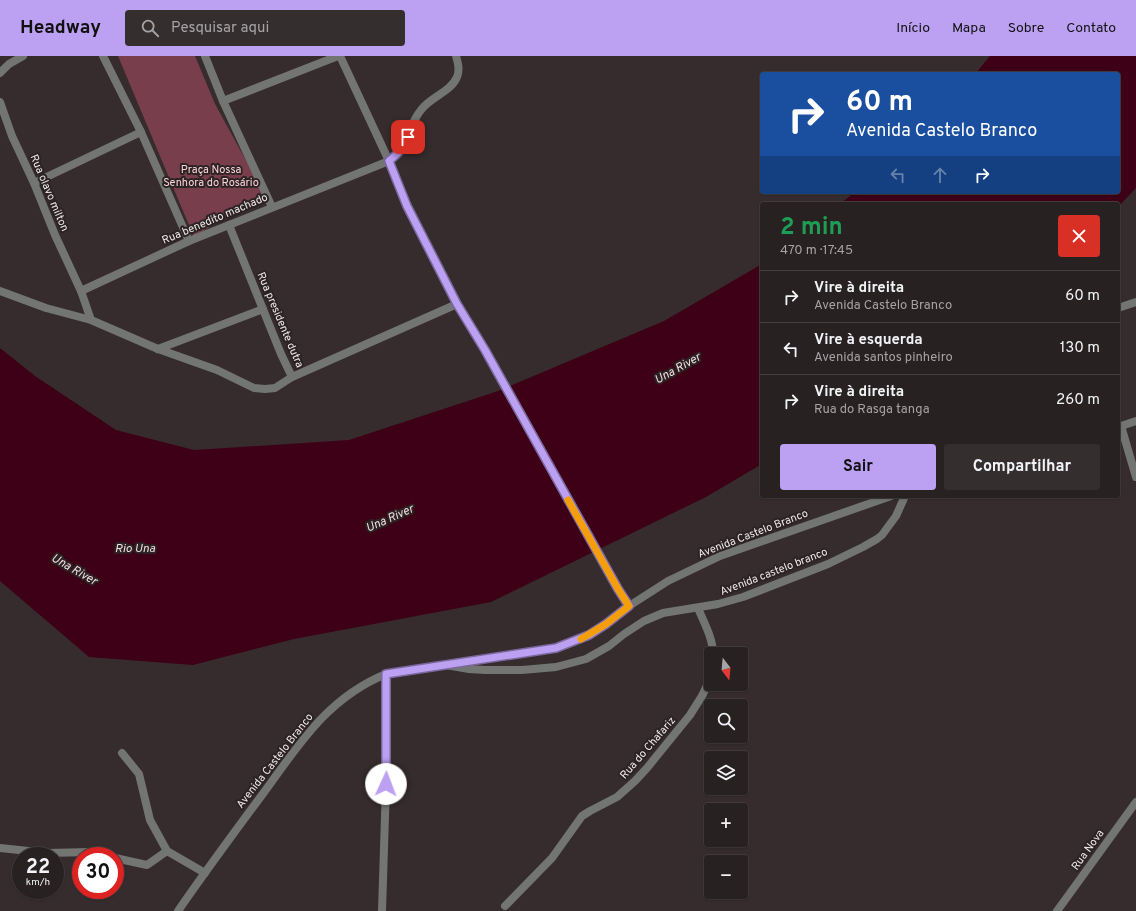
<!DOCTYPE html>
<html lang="pt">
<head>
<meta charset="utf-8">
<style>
	:root { --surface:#282122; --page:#342e2f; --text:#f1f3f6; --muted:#a5a3a5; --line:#443e40; --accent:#bca0f2 }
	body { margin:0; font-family:Overpass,sans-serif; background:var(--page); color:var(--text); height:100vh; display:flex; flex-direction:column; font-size:15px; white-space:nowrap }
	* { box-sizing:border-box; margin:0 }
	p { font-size:13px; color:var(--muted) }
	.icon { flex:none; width:22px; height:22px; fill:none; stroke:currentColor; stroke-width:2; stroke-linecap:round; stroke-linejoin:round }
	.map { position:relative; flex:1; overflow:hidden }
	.sheet { position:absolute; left:760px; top:146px; width:360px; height:296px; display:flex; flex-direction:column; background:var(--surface); border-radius:4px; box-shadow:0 1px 3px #0004,0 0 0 1px var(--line) }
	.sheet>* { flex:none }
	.hud { position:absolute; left:760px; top:16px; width:360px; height:122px; border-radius:4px; box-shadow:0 1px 3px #0004,0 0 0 1px var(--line); background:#1a4fa0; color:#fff; overflow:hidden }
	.needle { width:26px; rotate:164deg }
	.tools { position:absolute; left:704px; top:591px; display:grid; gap:8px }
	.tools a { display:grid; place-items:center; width:44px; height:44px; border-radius:4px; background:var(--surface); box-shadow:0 1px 3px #0004,0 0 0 1px var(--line); font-size:20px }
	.speed { position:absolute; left:12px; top:791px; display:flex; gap:8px; font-size:20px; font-weight:700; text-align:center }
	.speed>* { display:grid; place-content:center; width:52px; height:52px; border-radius:50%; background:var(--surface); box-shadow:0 1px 3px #0004,0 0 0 1px var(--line); line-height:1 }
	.speed small { font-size:10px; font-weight:400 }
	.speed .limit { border:6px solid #d22; background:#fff; color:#111 }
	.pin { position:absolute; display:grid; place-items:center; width:34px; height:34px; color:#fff; margin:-17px; border-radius:8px; box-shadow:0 2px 6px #0006 }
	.me { position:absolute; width:44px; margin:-22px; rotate:2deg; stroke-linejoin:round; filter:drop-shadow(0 0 3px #0008) }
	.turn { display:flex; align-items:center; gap:14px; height:84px; padding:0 20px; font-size:18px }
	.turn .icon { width:52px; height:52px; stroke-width:2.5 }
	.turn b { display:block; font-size:28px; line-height:34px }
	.lanes { display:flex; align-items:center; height:38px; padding:0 20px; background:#0003; justify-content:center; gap:20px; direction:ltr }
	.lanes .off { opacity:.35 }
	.round { display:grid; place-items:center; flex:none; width:42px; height:42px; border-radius:4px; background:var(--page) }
	.head { display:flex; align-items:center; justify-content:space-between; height:68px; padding:0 20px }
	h1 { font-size:24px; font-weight:700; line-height:30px; color:#1e9e55 }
	.cta { display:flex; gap:8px; margin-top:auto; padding:8px 20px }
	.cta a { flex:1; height:46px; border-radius:4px; background:var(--accent); color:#111; font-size:16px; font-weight:700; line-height:46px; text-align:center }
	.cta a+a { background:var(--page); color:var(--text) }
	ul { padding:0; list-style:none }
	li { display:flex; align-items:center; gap:12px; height:52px; padding:0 20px; border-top:1px solid var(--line) }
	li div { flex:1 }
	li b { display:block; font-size:15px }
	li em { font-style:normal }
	header { display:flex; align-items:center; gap:24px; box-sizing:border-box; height:56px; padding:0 20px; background:var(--accent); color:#111 }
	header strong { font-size:19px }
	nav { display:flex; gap:22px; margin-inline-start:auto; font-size:14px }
	.search { width:280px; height:36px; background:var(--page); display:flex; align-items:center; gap:10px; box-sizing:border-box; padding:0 14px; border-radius:4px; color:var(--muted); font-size:15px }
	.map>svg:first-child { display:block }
</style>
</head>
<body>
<header>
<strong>Headway</strong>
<div class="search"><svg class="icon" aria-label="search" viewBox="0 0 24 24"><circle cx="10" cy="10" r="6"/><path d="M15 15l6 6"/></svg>Pesquisar aqui</div>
<nav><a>Início</a><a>Mapa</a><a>Sobre</a><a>Contato</a></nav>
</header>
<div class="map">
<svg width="1136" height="855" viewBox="0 0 1136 855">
	<rect width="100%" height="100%" fill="#362c2e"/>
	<path fill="#793e4c" d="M118 0H195L215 48 266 141 228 159 194 181Z"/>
	<g fill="#3e0016">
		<path d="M990 0H1136V132L1118 151V148H840L855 136H1118V18H975Z"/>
		<path d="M762 208V408L706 441 491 546 294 583 193 609 89 601 0 525V292L35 320 116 374 194 394 349 384 498 335 664 265Z"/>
	</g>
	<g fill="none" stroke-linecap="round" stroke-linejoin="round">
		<g stroke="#727571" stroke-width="8">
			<path d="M103 0 141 76 189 185"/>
			<path d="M205 0 223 45 272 151"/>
			<path d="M0 17 9 8 23 0"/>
			<path d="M223 45 338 0"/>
			<path d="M0 46 12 80 34 127 55 179 81 235"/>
			<path d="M34 127 141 76"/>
			<path d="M229 169 281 298 292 321 457 248"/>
			<path d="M0 235 46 252 91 264 158 293 217 314 254 332 265 333 275 332 292 321"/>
			<path d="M1118 252 1136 246"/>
			<path d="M91 264 81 235 189 185 389 105"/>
			<path d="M158 293 263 253"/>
			<path d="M1121 370 1136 421"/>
			<path d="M1118 371 1136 365"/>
			<path d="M629 550 668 525 720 500 891 440"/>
			<path d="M698 552C704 567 713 582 713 598"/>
			<path d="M446 609 469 613 485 614H522L556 611 586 603 609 590 624 578 644 565 663 557 718 548 743 541 828 508 863 491 877 483 882 479 896 460 905 440"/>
			<path d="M122 697 139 718 150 764 167 795 205 817"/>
			<path d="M0 792 47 797 91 796 108 800"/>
			<path d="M115 802 147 809 167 795"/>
			<path d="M505 850 552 802 582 760 590 755 617 741 635 725 647 712 690 659 702 640 711 621"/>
			<path d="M382 855 387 698 386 618"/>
			<path d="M1057 855 1136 746"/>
		</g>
		<g stroke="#727571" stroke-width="8">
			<path d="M389 105C409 90 407 71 421 54 430 41 451 36 457 21 460 14 458 7 456 0"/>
			<path d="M178 855C205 816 233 778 262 739 298 690 327 642 386 618L556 592 589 579 606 568 629 550 618 533 485 294 457 248 407 150 389 105 340 0"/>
		</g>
	</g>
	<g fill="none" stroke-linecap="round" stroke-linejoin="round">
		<defs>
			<path id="route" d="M386 728V618L556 592 589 579 606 568 629 550 618 533 485 294 457 248 407 150 389 105 398 97 408 81"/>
		</defs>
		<use href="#route" stroke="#7a689d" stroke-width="10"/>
		<use href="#route" stroke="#bca0f2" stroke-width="7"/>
		<path stroke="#f59e0b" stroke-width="7" d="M568 444 618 533 629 550 606 568 581 583"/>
	</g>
	<g text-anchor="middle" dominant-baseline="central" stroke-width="4" stroke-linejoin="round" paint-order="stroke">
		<g font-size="11" fill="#fed2da" stroke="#2c2324">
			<text x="211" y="114">Praça Nossa<tspan x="211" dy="13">Senhora do Rosário</tspan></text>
		</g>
		<g font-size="11" fill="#efe8e9" stroke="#2c2324">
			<text transform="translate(49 137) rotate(67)">Rua olavo milton</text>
			<text transform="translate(215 163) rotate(-23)">Rua benedito machado</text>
			<text transform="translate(280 264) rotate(67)">Rua presidente dutra</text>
			<text transform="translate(753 478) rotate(-21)">Avenida Castelo Branco</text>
			<text transform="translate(774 516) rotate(-21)">Avenida castelo branco</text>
			<text transform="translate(648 692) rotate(-49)">Rua do Chafariz</text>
			<text transform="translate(275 705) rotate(-52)">Avenida Castelo Branco</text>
			<text transform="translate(1088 794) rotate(-54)">Rua Nova</text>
		</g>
		<g font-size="12" font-style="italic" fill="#f3dde1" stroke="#2c2324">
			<text transform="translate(678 313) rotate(-29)">Una River</text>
			<text transform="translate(390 463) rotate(-24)">Una River</text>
			<text x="135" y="493">Rio Una</text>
			<text transform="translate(74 514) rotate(30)">Una River</text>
		</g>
	</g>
</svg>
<div class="tools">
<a><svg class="needle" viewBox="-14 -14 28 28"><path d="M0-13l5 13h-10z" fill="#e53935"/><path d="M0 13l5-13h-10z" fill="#a5a3a5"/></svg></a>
<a><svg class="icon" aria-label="search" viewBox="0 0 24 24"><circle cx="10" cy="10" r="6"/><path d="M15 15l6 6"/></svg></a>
<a><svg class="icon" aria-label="layers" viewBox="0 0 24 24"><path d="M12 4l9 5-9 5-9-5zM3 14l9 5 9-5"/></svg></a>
<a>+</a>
<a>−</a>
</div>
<div class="speed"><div>22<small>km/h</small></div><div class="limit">30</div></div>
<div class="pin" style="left:408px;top:81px;background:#d93025"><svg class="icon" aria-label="arrive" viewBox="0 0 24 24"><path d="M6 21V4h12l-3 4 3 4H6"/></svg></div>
<svg class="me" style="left:386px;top:728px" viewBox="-20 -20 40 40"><circle r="19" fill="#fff"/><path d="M0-13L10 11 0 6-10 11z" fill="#bca0f2"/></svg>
<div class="hud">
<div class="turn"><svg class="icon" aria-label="right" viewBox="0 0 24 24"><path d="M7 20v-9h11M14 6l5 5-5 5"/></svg><div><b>60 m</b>Avenida Castelo Branco</div></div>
<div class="lanes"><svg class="icon off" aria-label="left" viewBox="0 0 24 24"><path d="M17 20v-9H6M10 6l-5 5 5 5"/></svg><svg class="icon off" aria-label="ahead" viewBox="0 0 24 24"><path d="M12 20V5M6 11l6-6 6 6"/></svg><svg class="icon" aria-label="right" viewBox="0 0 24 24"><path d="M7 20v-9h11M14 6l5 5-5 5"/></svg></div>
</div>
<section class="sheet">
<div class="head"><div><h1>2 min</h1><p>470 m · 17:45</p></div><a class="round" style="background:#d93025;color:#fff"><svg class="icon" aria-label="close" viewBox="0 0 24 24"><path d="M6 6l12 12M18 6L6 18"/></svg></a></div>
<ul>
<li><svg class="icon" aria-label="right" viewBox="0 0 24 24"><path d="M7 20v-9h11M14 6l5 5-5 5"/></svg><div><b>Vire à direita</b><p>Avenida Castelo Branco</p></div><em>60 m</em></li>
<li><svg class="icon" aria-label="left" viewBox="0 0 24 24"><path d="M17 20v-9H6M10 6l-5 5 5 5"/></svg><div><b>Vire à esquerda</b><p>Avenida santos pinheiro</p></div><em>130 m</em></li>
<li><svg class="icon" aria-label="right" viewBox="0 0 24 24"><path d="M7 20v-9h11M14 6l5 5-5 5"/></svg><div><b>Vire à direita</b><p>Rua do Rasga tanga</p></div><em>260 m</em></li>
</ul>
<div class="cta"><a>Sair</a><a>Compartilhar</a></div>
</section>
</div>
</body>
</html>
